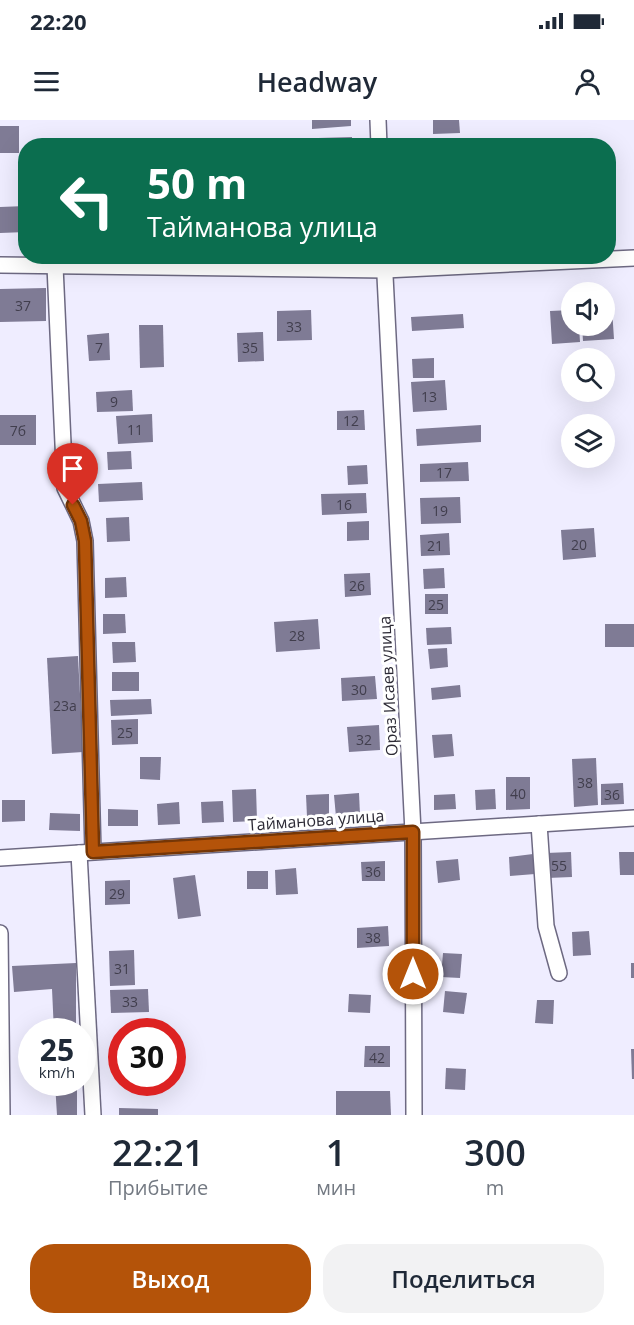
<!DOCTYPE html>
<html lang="ru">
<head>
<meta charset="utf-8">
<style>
	:root { --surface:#fff; --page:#f2f2f3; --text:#1f2937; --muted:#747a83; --accent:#b45309 }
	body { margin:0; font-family:"Open Sans",sans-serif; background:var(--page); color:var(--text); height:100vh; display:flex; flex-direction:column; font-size:22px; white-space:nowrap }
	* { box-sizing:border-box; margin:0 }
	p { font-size:20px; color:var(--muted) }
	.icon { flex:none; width:33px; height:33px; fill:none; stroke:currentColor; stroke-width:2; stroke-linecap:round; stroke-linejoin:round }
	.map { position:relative; height:995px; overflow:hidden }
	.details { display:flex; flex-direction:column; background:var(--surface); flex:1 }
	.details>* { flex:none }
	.top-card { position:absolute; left:18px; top:18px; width:598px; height:126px; border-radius:24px; box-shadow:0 6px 24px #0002; background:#0b6e4f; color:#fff; overflow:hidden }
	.buttons { position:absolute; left:561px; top:162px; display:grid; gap:12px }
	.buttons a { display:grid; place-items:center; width:54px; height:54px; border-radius:50%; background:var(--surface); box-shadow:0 6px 24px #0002; font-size:30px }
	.speed { position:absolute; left:18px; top:898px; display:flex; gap:12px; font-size:30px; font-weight:700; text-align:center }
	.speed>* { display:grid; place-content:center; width:78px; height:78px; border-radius:50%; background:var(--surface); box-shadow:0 6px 24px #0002; line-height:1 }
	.speed small { font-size:15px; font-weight:400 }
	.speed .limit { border:9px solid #d22; background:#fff; color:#111 }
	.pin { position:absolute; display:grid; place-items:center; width:51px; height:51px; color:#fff; margin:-62px -26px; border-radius:50% 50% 50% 0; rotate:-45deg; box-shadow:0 0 6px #0007 }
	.pin .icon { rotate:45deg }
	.me { position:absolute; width:66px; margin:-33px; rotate:0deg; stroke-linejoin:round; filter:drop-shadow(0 0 4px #0008) }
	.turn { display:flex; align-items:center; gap:21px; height:126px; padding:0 30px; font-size:27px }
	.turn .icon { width:78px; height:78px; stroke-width:2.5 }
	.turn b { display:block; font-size:42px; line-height:51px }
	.eta { display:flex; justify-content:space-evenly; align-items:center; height:102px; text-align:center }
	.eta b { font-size:36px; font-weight:600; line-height:42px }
	.cta { display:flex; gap:12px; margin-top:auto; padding:12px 30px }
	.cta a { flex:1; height:69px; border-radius:24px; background:var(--accent); color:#fff; font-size:24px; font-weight:600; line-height:69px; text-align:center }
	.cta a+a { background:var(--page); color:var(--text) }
	.status { display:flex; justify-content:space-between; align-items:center; height:42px; padding:0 30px; background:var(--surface); direction:ltr }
	.status svg { height:16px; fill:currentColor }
	header { display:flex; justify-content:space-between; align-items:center; height:78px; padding:0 30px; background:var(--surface); font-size:27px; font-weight:600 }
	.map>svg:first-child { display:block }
</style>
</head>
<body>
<div class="status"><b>22:20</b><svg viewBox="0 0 49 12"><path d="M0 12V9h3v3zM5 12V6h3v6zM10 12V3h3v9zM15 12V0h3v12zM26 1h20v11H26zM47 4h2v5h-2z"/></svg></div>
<header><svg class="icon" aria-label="menu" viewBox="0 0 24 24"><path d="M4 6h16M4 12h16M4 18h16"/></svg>Headway<svg class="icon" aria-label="person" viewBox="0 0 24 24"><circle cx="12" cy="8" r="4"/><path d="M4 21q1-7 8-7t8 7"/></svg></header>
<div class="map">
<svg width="634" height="995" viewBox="0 0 634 995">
	<rect width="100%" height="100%" fill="#efedff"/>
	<g fill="#7f7b95">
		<path d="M312 0H351V6L312 9Z"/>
		<path d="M433 0H459L460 13 433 14Z"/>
		<rect x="0" y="6" width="19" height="27"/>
		<path d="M352 17V26H319L318 18Z"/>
		<path d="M465 19 466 26H444V21Z"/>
		<path d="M26 86V112L0 113V87Z"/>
		<path d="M46 168V201L0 202V169Z"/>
		<path d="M612 189 614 219 583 221 582 206H604V190Z"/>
		<path d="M311 190 312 220 277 221V191Z"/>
		<path d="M572 190V206H579L580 222 552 224 550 191Z"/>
		<path d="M463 194 464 208 412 211 411 197Z"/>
		<path d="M139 205H163L164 247 140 248Z"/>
		<path d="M263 212 264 241 238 242 237 213Z"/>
		<path d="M109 213 110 240 89 241 87 215Z"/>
		<path d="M434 238V258H413L412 239Z"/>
		<path d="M445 260 447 290 413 292 411 262Z"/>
		<path d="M132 270 133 291 97 292 96 272Z"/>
		<path d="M364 290 365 310H337V291Z"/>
		<path d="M152 294 153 322 118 324 116 296Z"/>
		<rect x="0" y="295" width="36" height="30"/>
		<path d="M481 305V322L417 326 416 309Z"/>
		<path d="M131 331 132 349 108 350 107 332Z"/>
		<path d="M468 342 469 361 420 362V344Z"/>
		<path d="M367 345 368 364 348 365 347 346Z"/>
		<path d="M142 362 143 380 99 382 98 364Z"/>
		<path d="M366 373 367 393 322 395 321 374Z"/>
		<path d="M460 377 461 403 421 404 420 378Z"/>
		<path d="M129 397 130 421 107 422 106 398Z"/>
		<path d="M369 401V420L347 421V402Z"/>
		<path d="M594 408 596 437 563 440 561 410Z"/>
		<path d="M449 413 450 435 421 436 420 415Z"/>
		<path d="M444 448 445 468 424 469 423 449Z"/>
		<path d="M370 453 371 475 345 477 344 454Z"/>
		<path d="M126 457 127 477 105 478V458Z"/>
		<rect x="425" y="474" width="23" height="20"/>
		<path d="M103 494H125L126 513 103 514Z"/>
		<path d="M318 499 320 529 276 532 274 502Z"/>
		<rect x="605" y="504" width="29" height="23"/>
		<path d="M451 507 452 524 427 525 426 508Z"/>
		<path d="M112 522H135L136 542 113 543Z"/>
		<path d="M447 528 448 547 430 549 428 529Z"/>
		<path d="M78 536 83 632 52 634 47 538Z"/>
		<rect x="112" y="552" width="27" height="19"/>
		<path d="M375 556 377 579 342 581 341 558Z"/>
		<path d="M460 565 461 577 432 580 431 568Z"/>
		<path d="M151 579 152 594 111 596 110 580Z"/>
		<path d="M138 599V624L112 625 111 600Z"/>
		<path d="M379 605 380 630 349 632 347 607Z"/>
		<path d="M452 614 454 636 434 638 432 615Z"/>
		<path d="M140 637H161L160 660 140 659Z"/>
		<path d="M596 638 598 685 574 687 572 639Z"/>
		<path d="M506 657H530V689L506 690Z"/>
		<path d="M623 663 624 684 601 685V664Z"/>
		<path d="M256 669 257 701 233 702 232 670Z"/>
		<path d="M495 669 496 689 476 690 475 670Z"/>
		<path d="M359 673 360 695 336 697 334 675Z"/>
		<path d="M329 674V696L307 697 306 675Z"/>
		<path d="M455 674 456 689 434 690V675Z"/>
		<path d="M2 680H25V701L2 702Z"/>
		<path d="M223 681 224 702 202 703 201 682Z"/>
		<path d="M179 682 180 704 158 705 157 684Z"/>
		<path d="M108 689 138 690V706H108Z"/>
		<path d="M50 693 80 694V711L49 710Z"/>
		<path d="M571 732 572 757 547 758 546 733Z"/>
		<path d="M619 732H634V755H620Z"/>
		<path d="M533 734 535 754 510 756 509 737Z"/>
		<path d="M458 739 460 760 438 763 436 741Z"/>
		<path d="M385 741V761H362L361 742Z"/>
		<path d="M296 748 298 774 276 775 275 750Z"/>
		<rect x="247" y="751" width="21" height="18"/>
		<path d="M195 755 201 796 178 799 173 758Z"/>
		<path d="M130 760V784L105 785V761Z"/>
		<path d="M388 806 389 826 357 828V808Z"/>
		<path d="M589 811 591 835 573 836 572 812Z"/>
		<path d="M134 830 135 865 110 866 109 831Z"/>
		<path d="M443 833 462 834 460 858 441 857Z"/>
		<path d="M76 843V912H54L52 869 14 872 12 846Z"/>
		<rect x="631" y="843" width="3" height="15"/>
		<path d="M148 869 149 892 111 893 110 870Z"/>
		<path d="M445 871 467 873 464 894 443 892Z"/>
		<path d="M349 874 371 875 370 893 348 892Z"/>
		<path d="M537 880H554L553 904 535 903Z"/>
		<path d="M122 924V952H115L114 925Z"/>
		<path d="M365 926H390V947H364Z"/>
		<path d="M631 929H634V959H632Z"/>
		<path d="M446 948 466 949 465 970 445 969Z"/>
		<path d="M55 963H77V995H57Z"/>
		<path d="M336 971H390L391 995H336Z"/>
		<path d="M119 988 158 989V995H119Z"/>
	</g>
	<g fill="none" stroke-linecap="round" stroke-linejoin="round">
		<defs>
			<g id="minor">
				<path d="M378 0 379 26"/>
				<path d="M384 136 413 712 414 995"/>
				<path d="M0 145 385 150 634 138"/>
				<path d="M55 146 65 368 81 401 85 421 93 732"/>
				<path d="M539 704 546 806 559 853"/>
				<path d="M79 733 93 995"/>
				<path d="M0 738 634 698"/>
				<path d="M0 813 2 995"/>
			</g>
		</defs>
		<use href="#minor" stroke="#6d6982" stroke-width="18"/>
		<use href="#minor" stroke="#fff" stroke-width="15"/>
	</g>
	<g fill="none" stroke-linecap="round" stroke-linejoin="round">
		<defs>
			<path id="route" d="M73 385 81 401 85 421 93 732 413 712V854"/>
		</defs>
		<use href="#route" stroke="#753606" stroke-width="15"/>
		<use href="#route" stroke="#b45309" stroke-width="10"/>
	</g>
	<g text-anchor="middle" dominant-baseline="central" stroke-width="6" stroke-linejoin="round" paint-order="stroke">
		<g font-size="14" fill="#413e4d">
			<text x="23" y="185">37</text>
			<text x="294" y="206">33</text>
			<text x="99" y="227">7</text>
			<text x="250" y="227">35</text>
			<text x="429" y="276">13</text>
			<text x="114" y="281">9</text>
			<text x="351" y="300">12</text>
			<text x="135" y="309">11</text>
			<text x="18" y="310">7б</text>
			<text x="444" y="352">17</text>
			<text x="344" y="384">16</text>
			<text x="440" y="390">19</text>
			<text x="579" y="424">20</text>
			<text x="435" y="425">21</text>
			<text x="357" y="465">26</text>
			<text x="436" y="484">25</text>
			<text x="297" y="515">28</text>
			<text x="359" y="569">30</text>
			<text x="65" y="585">23а</text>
			<text x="125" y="612">25</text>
			<text x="364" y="619">32</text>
			<text x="585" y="662">38</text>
			<text x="518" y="673">40</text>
			<text x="612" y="674">36</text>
			<text x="559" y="745">55</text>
			<text x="373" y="751">36</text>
			<text x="117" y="773">29</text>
			<text x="373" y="817">38</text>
			<text x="122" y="848">31</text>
			<text x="130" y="881">33</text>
			<text x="377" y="937">42</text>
		</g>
		<g font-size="16" fill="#2c2a35" stroke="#fff">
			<text transform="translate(388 566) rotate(-93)">Ораз Исаев улица</text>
			<text transform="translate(316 700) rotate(-4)">Тайманова улица</text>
		</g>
	</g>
</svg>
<div class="buttons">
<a><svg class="icon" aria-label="sound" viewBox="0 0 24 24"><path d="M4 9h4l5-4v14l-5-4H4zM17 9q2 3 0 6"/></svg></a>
<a><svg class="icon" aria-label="search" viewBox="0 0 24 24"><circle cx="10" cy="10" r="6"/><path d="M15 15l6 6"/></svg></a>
<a><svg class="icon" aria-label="layers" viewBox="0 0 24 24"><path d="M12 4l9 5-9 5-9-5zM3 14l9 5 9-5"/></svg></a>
</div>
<div class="speed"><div>25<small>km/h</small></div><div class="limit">30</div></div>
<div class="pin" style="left:73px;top:385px;background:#d93025"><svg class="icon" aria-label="arrive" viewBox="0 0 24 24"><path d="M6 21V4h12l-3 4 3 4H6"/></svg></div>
<svg class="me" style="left:413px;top:854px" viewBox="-20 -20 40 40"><circle r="17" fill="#b45309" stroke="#fff" stroke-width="3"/><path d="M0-11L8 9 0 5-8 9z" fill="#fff"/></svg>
<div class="top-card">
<div class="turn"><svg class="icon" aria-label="left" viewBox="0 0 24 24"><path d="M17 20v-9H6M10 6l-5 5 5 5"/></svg><div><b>50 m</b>Тайманова улица</div></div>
</div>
</div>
<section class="details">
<div class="eta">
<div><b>22:21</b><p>Прибытие</p></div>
<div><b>1</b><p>мин</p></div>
<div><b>300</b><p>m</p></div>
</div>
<div class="cta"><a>Выход</a><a>Поделиться</a></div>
</section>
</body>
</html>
